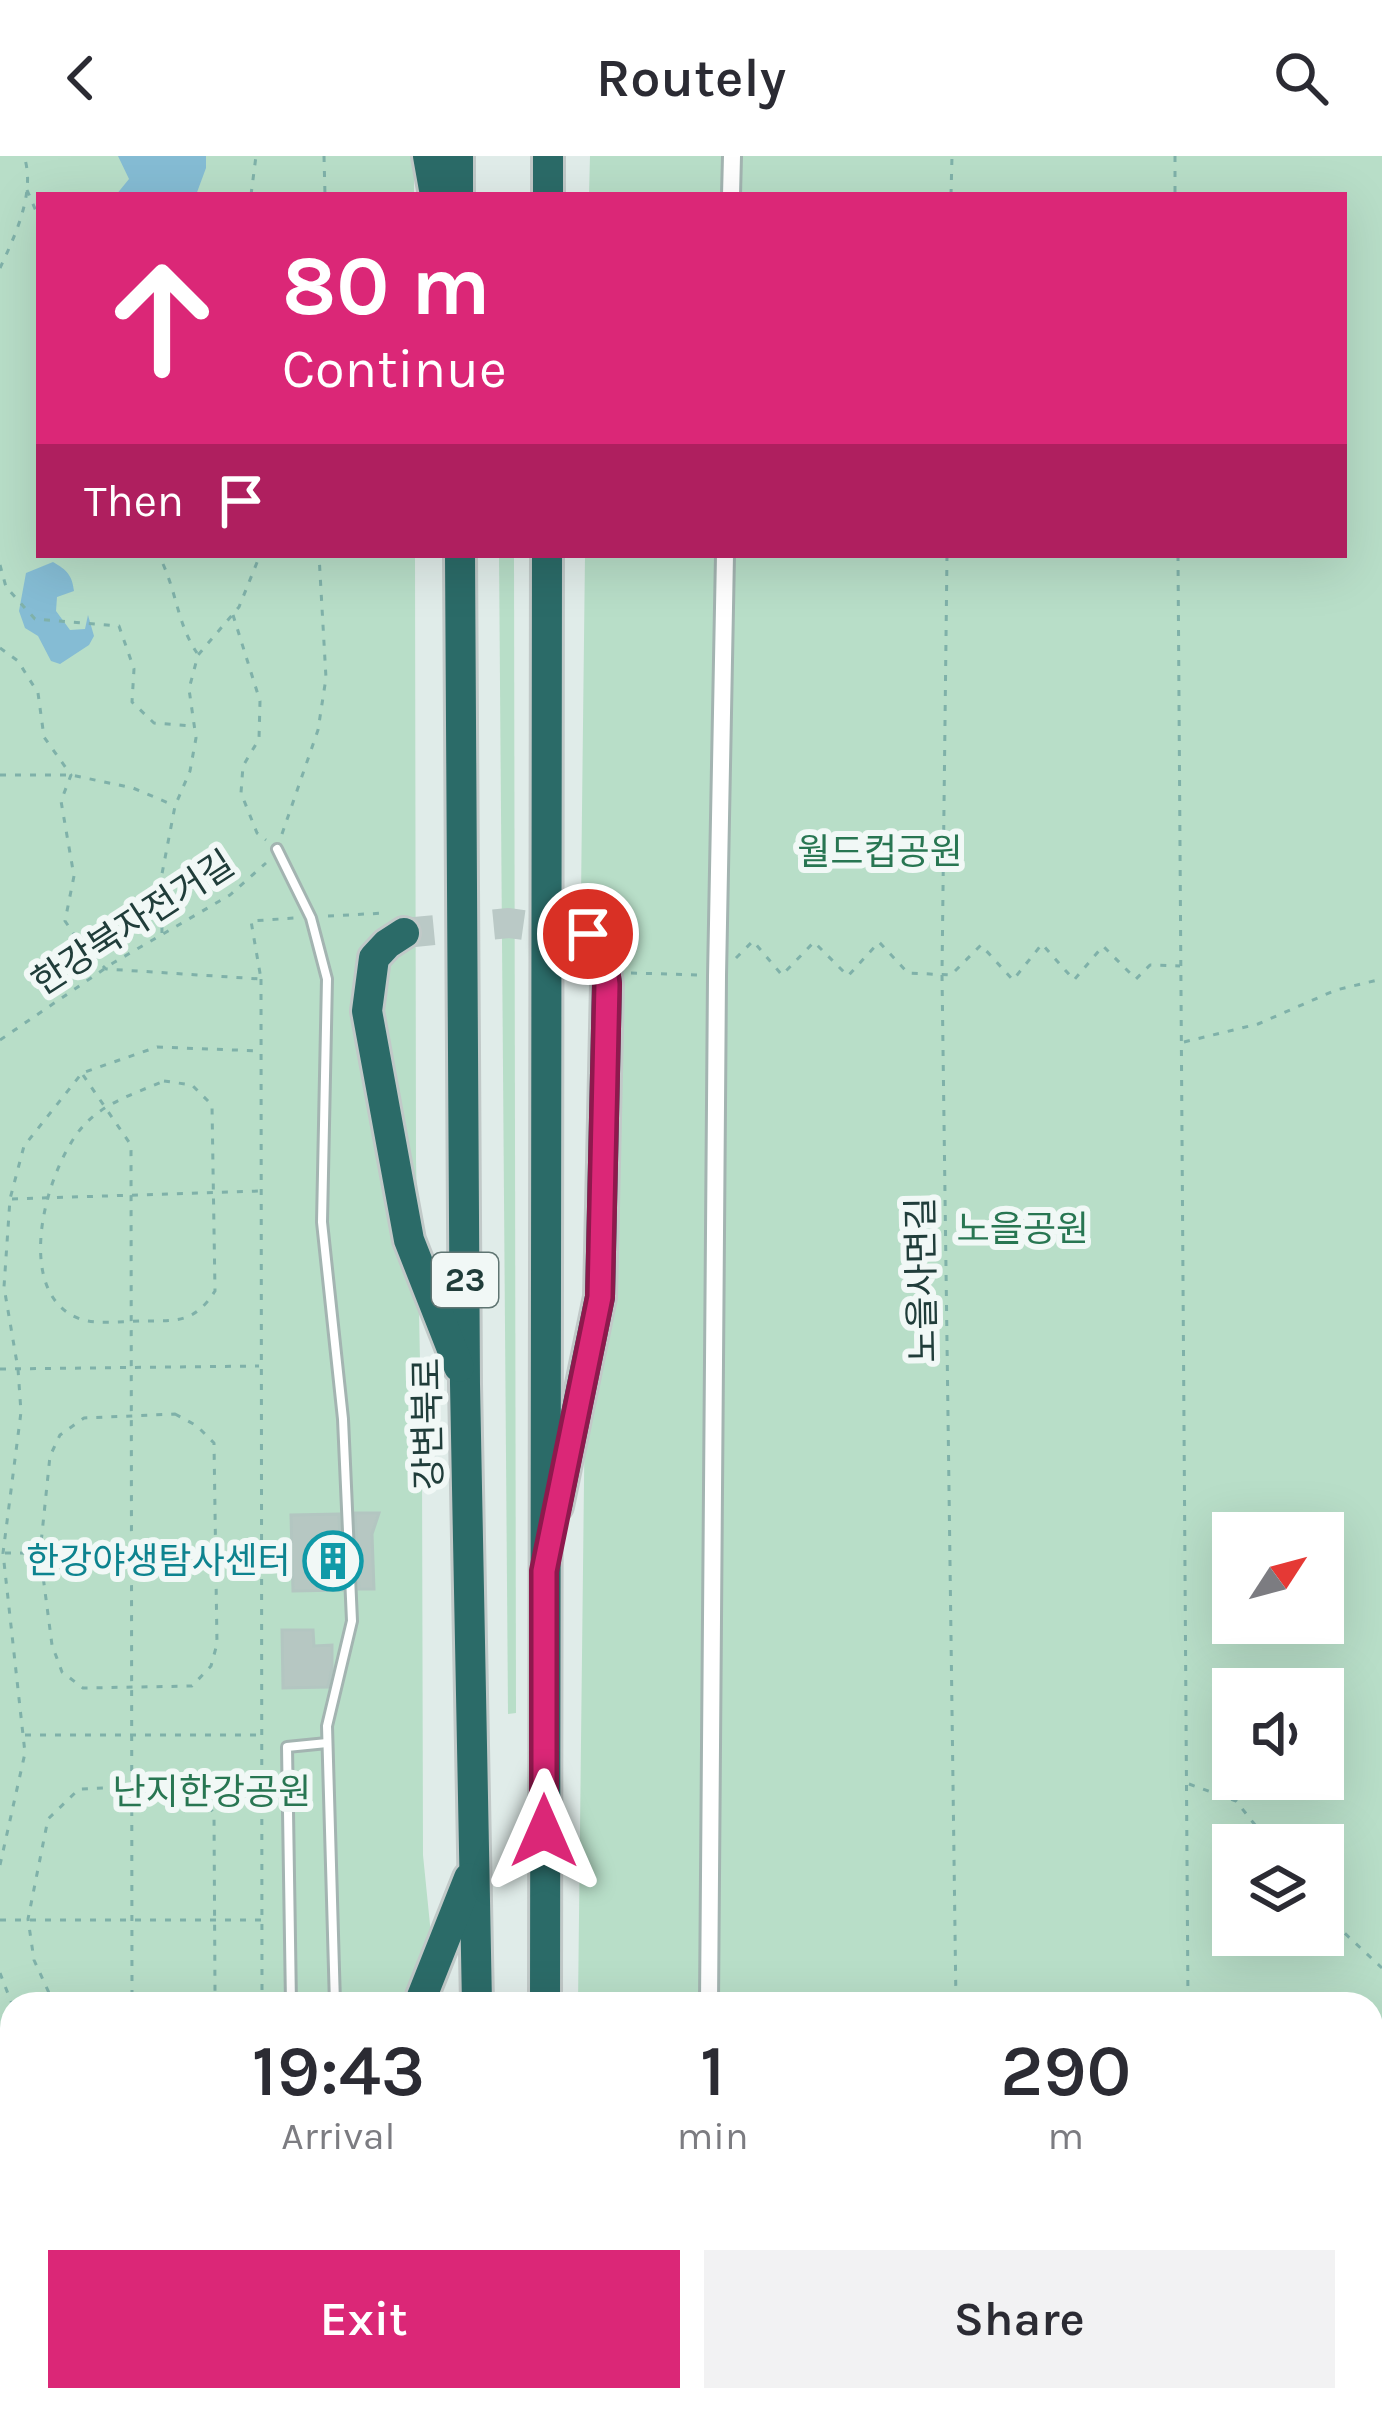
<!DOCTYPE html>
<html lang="en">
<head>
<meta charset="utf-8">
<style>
	:root { --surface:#fff; --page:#f2f2f3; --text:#2b2b33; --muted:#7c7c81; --accent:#db2777 }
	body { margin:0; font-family:Karla,"Noto Sans KR",sans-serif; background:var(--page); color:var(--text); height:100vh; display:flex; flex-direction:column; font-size:45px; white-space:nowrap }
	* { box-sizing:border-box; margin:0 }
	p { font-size:39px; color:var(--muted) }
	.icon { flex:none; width:66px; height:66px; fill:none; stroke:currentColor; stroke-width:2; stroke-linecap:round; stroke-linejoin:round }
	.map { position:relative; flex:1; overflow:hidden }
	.sheet { position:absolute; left:0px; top:1836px; width:1383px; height:420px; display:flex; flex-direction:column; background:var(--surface); border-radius:36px 36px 0 0; box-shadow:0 12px 48px #0002 }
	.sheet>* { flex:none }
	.hud { position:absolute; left:36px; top:36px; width:1311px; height:366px; border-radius:0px; box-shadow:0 12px 48px #0002; background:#db2777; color:#fff; overflow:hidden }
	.needle { width:78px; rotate:54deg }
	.tools { position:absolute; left:1212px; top:1356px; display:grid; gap:24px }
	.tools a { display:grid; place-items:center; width:132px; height:132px; border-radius:0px; background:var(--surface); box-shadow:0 12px 48px #0002; font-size:60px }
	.pin { position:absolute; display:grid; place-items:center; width:102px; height:102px; color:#fff; margin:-51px; border:6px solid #fff; border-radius:50%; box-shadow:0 3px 12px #0007 }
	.me { position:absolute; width:132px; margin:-66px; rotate:0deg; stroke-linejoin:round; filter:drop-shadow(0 0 9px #0008) }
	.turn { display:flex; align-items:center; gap:42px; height:252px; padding:0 48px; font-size:54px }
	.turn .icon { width:156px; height:156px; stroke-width:2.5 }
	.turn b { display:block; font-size:84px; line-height:102px }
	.then { display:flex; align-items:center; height:114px; padding:0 48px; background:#0003; gap:24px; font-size:45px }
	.eta { display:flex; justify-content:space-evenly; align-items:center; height:204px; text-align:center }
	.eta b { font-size:72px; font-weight:600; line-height:84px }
	.primary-button { display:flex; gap:24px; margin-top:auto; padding:24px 48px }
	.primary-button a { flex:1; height:138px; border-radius:0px; background:var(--accent); color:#fff; font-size:48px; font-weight:600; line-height:138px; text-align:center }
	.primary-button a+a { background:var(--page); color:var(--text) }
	header { display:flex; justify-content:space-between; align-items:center; height:156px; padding:0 48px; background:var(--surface); font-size:54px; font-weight:600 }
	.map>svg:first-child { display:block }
</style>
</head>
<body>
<header><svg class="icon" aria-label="back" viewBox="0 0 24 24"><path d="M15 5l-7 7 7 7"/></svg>Routely<svg class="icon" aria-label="search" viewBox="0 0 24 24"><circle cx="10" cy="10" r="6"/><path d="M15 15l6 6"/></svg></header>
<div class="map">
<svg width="1382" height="2256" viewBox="0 0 1382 2256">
	<rect width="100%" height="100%" fill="#e0ece9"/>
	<g fill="#b8dec8" fill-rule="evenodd">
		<path d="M0 0H414V39H39V399H415L416 1004 422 1307 423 1699 438 1848H12V2244H444V2256H0Z"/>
		<path d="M590 0H1382V2256H578V2244H1371V1848H578L585 1239 602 899 595 759 581 739 585 399H1344V39H589ZM1233 1377H1323V1467H1233ZM1233 1533H1323V1623H1233ZM1233 1689H1323V1779H1233Z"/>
		<path d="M499 399H514L516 1557 508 1558Z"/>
	</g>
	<g fill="#85bcd4">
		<path d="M118 0H206V12L196 39H116L129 23Z"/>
		<path d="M53 406C67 414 72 419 74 435L57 441 56 455 70 474 85 473 88 459 94 480 89 489 60 508 51 505 38 480 25 472 19 455 26 417Z"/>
	</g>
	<g fill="#b6c7c2" stroke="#b3c6c1" stroke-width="3">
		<path d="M355 1357H379L372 1378 374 1433H359Z"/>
		<path d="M339 1358 342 1434 293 1435 291 1359Z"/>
		<path d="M282 1474H313L314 1490 332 1489V1513L328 1531 283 1532Z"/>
	</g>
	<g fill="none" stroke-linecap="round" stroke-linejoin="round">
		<path stroke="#bac9c6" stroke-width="30" stroke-dasharray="30 15" stroke-linecap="butt" d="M404 777 509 767 588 778"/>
		<defs>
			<g id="lane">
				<path d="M277 693 311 762 327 823 322 1066 343 1263 352 1465 327 1570 335 1848"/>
				<path d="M291 1848 287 1591 327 1587"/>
				<path d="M329 2244 330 2256"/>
			</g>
			<g id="street">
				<path d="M731 39 732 0"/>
				<path d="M709 1848 717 820 725 399"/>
				<path d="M705 2256V2244"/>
			</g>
			<g id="highway">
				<path d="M428 0 435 39"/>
				<path d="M458 0V39"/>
				<path d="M548 39V0"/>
				<path d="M460 399 465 1228 477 1848"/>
				<path d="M404 777 387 788 374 802 367 855 409 1084 459 1211"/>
				<path d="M557 1350 600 1141 607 828 602 790 588 778"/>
				<path d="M419 1848 469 1722"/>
				<path d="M545 1848 547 399"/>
				<path d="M546 2244V2256"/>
				<path d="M477 2256V2244"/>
			</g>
		</defs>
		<use href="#lane" stroke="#a3b4b1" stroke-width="14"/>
		<use href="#street" stroke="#a3b4b1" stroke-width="22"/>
		<use href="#highway" stroke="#c1c9c8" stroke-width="36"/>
		<g stroke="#7fb1a9" stroke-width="3" stroke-dasharray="6 9" stroke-linecap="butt">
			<path d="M324 0 325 39"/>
			<path d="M1175 0V39"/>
			<path d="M27 34 39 62"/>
			<path d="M251 39 256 0"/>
			<path d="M951 39 952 0"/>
			<path d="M0 112C15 80 36 36 24 0"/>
			<path d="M947 399 942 818 956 1848"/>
			<path d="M1178 399 1188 1848"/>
			<path d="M163 408C177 439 178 469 197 497"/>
			<path d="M0 409 6 431 35 463 119 470 134 513 132 546 154 567 192 570"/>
			<path d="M233 459 260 545 259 583 243 610 241 637 257 677 266 684"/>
			<path d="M0 492 18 505 38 537 44 581 71 619 61 645 74 720 65 765 82 790 106 813 261 823 251 765 295 762"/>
			<path d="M0 619H71L133 632 173 649"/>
			<path d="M282 678 318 574 326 522 319 399"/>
			<path d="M328 760 385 757"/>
			<path d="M162 777 161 723 175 650 190 615 196 582 189 533 198 499 239 451 260 399"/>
			<path d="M736 802 753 785 782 819 814 786 848 820 879 786 908 817 951 819 981 789 1013 824 1042 788 1074 824 1103 790 1136 823 1150 809 1180 810"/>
			<path d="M631 817 700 819"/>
			<path d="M261 823 262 1848"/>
			<path d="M0 884 113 807 230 739 266 707"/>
			<path d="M1184 886 1258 868 1336 834 1382 823"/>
			<path d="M83 919 131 989 132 1848"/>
			<path d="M164 925 192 929 212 949 215 1135C195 1166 179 1165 145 1165 125 1165 98 1169 80 1163 10 1137 47 1008 85 968 106 946 136 937 164 925Z"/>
			<path d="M12 1043 260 1035"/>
			<path d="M0 1213 259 1210"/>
			<path d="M175 1258 197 1270 214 1287 217 1488 211 1510 192 1530 83 1532 62 1516 52 1489 40 1397 50 1300 60 1279 84 1262Z"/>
			<path d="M5 1397 259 1399"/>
			<path d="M25 1579H260"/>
			<path d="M1189 1628 1236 1645 1271 1689"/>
			<path d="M0 1709 25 1597 3 1397 21 1256 18 1213 4 1131 10 1043 24 990 82 917 157 891 261 895"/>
			<path d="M1323 1757 1382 1812"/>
			<path d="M0 1764H261"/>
			<path d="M0 1817 12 1848"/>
			<path d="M58 1848 50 1839 34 1804 28 1763 48 1663 79 1633 182 1629 199 1639 214 1657 215 1837 210 1848"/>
			<path d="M0 1939 12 1942"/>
			<path d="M961 2244V2256"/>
			<path d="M1265 2244 1295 2256"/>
			<path d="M206 2256V2244"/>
			<path d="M261 2256V2244"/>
		</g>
		<use href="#lane" stroke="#fff" stroke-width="8"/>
		<use href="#street" stroke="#fff" stroke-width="16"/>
		<use href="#highway" stroke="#2b6b68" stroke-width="30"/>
	</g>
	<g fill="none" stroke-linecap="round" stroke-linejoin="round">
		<defs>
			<path id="route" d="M544 1675V1415L600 1141 607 828 602 790 588 778"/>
		</defs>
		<use href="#route" stroke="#8e194d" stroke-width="30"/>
		<use href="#route" stroke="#db2777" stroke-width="21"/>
	</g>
	<defs>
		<symbol id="building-ring" viewBox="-11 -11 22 22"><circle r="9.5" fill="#f1f8f6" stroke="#0f9aa8" stroke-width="1.5"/><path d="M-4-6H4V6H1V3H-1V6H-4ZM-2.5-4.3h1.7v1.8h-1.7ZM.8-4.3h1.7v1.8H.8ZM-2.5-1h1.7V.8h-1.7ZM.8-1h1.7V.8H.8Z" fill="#0f9aa8"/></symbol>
	</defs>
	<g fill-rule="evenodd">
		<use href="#building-ring" x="300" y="1372" width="66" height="66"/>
	</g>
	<g text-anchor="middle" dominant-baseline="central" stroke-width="12" stroke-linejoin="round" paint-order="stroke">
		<rect fill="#f1f8f6" stroke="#5f7572" stroke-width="3" x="432" y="1097" width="66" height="54" rx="9"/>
		<g font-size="33" font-weight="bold" fill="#203d3a">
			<text x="465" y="1124">23</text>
		</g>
		<g font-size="36" fill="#287652" stroke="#f1f8f6">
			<text x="880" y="696">월드컵공원</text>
			<text x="1023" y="1073">노을공원</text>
			<text x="212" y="1636">난지한강공원</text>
		</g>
		<g font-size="36" fill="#203d3a" stroke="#f1f8f6">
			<text transform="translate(133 767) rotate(-33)">한강북자전거길</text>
			<text transform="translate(922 1124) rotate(-91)">노을사면길</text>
			<text transform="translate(428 1268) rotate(-91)">강변북로</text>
		</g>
		<g font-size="36" fill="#0d838f" stroke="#f1f8f6" text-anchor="end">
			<text x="291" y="1405">한강야생탐사센터</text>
		</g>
	</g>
</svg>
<div class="tools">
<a><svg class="needle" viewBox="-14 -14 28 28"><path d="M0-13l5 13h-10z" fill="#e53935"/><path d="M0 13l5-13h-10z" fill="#7c7c81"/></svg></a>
<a><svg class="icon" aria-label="sound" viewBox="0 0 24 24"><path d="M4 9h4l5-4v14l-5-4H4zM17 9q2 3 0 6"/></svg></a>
<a><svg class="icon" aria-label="layers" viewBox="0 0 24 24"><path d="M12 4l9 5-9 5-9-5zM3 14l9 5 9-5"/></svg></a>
</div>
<div class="pin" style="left:588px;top:778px;background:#d93025"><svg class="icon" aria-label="arrive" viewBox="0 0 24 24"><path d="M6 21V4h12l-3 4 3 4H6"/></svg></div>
<svg class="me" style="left:544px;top:1675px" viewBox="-20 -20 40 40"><path d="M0-17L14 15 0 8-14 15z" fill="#db2777" stroke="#fff" stroke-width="4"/></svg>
<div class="hud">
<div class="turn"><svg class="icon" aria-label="ahead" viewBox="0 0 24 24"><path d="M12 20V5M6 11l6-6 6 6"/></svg><div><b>80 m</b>Continue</div></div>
<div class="then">Then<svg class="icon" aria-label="arrive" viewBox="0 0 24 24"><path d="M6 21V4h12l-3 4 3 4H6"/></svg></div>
</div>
<section class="sheet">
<div class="eta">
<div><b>19:43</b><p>Arrival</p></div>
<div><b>1</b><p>min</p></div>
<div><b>290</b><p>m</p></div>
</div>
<div class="primary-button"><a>Exit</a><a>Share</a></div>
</section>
</div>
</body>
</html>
